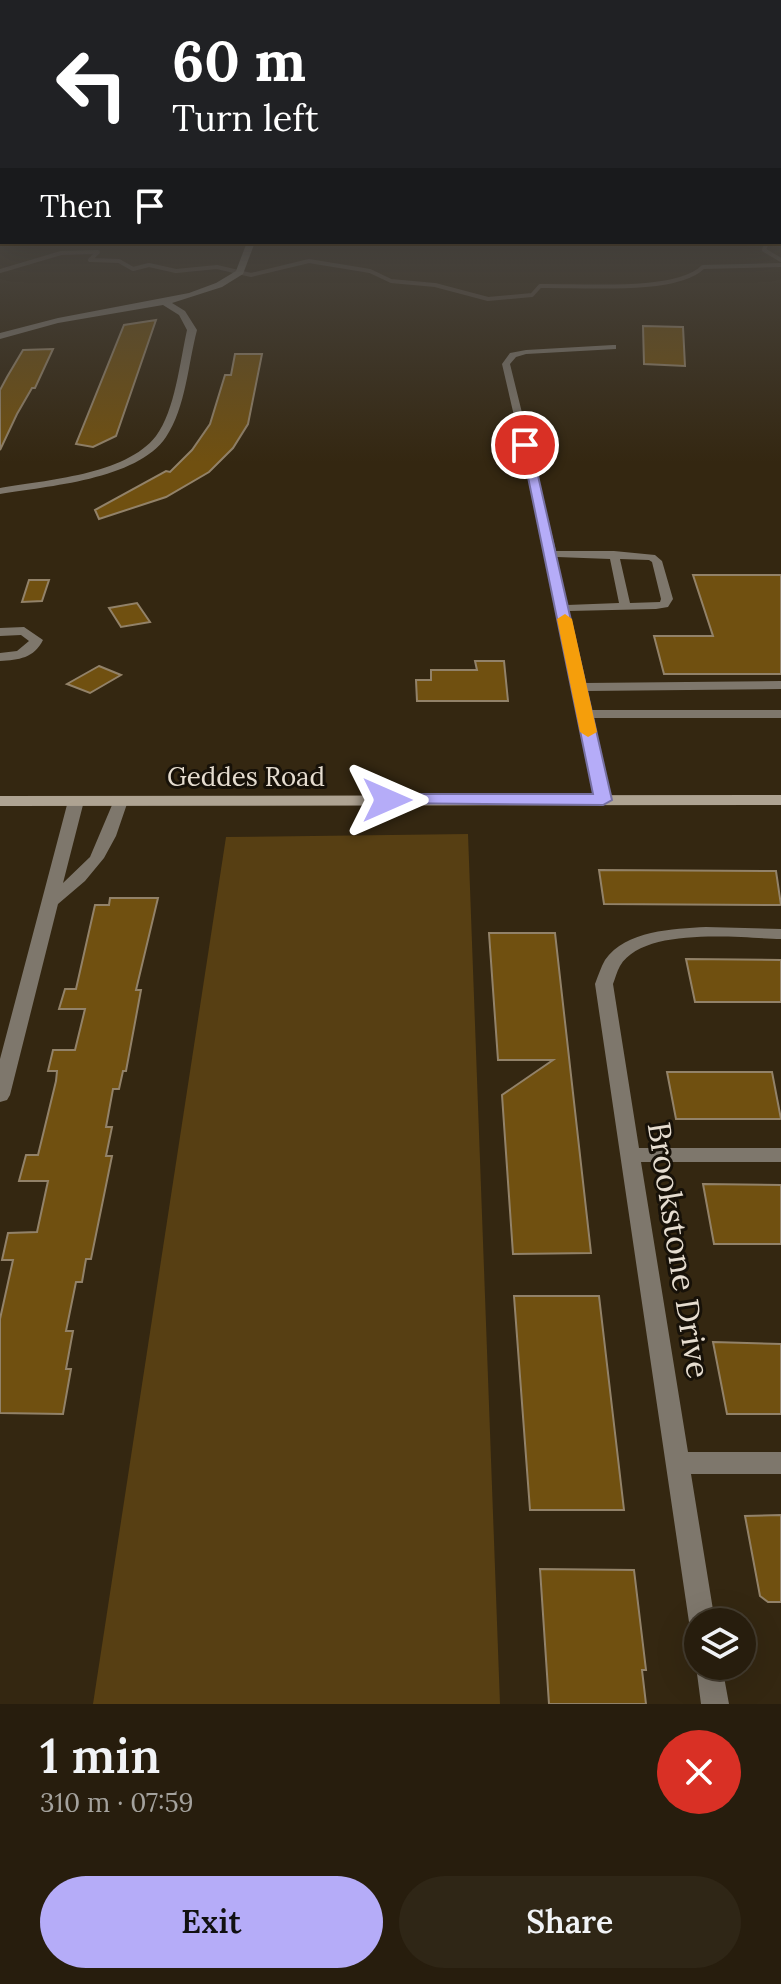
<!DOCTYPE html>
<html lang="en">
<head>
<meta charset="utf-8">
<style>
	:root { --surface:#271d0d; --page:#2f2616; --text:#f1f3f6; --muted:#a4a29d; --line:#433b2e; --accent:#b5acf8 }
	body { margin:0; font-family:Lora,serif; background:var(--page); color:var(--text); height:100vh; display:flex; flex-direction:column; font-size:30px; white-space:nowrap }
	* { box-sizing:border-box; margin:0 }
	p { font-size:26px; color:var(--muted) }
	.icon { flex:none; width:44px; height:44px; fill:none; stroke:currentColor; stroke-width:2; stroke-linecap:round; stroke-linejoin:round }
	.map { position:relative; height:1704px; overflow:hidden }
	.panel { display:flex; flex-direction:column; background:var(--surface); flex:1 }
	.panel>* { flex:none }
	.hud { position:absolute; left:0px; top:0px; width:782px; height:244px; box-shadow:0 8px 32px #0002,0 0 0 2px var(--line); background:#202124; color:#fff; overflow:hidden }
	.controls { position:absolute; left:684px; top:1608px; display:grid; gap:16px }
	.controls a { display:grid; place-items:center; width:72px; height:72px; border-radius:50%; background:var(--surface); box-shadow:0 8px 32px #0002,0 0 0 2px var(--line); font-size:40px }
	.pin { position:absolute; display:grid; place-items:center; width:68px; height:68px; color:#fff; margin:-34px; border:4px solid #fff; border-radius:50%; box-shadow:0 2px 8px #0007 }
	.me { position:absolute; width:88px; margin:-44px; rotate:90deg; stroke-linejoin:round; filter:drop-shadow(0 0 6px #0008) }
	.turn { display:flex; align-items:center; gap:28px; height:168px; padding:0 40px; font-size:36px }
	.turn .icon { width:104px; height:104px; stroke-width:2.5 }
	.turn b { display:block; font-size:56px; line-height:68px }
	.then { display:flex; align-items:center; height:76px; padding:0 40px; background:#0003; gap:16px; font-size:30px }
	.round { display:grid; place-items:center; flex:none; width:84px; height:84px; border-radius:42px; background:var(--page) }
	.head { display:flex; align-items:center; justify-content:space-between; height:136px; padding:0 40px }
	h1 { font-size:48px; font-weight:600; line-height:60px }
	.cta { display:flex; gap:16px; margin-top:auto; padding:16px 40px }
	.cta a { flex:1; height:92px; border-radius:48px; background:var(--accent); color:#111; font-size:32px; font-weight:600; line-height:92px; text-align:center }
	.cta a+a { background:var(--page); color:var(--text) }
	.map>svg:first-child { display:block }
</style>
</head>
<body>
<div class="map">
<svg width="781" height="1704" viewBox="0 0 781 1704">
	<rect width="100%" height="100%" fill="#342711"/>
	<path fill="#573f13" d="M468 834 500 1704H93L226 837Z"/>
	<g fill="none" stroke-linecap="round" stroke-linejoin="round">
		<g stroke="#574b3e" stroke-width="4">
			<path d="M767 242 764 250 781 260"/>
			<path d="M0 271 61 253 98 252 90 260 119 261 133 269 149 265 176 271 217 267 251 275 309 261 370 271 391 281 435 285 488 299 532 295 540 286C580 285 676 294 703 267L781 265"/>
		</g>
	</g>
	<g fill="#705010" stroke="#928269" stroke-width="2">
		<path d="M156 320 116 436 93 447 76 444 124 325Z"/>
		<path d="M643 326 683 327 685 366 644 364Z"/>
		<path d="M53 349 35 388H32L17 414 0 450V390L7 377 23 350Z"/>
		<path d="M235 354H262L248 424 233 448 209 472 166 497 99 519 95 510 166 471 170 472 192 450 210 424 225 375H231Z"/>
		<path d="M693 575H781V674H664L654 636H713Z"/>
		<path d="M29 580H49L42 601 22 602Z"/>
		<path d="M137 603 150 622 121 627 109 608Z"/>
		<path d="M475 661H504L508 701H417L416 680H431V670H477Z"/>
		<path d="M99 666 121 675 90 693 67 684Z"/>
		<path d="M599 870 776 871 781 905 604 904Z"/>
		<path d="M110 898H158L136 990H141L126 1071H123L119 1089H113L106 1127H112L106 1156H112L91 1259H86L82 1282H76L66 1331H73L66 1369H71L63 1414 0 1413V1319L13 1260H2L8 1233 37 1232 48 1181H19L26 1155H38L56 1081 57 1071H48L53 1050H75L85 1009H59L65 989H76L95 905H109Z"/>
		<path d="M489 933H555L591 1253 513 1254 502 1095 553 1060H498Z"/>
		<path d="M686 959 781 960V1002H695Z"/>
		<path d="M667 1072H772L781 1119H676Z"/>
		<path d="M703 1184 781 1185V1244H714Z"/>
		<path d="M514 1296H599L624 1510H530Z"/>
		<path d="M713 1342 781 1344V1414H727Z"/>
		<path d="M781 1515V1602H768L760 1596 745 1516Z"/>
		<path d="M540 1569 634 1570 646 1670H642L646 1704H549Z"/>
	</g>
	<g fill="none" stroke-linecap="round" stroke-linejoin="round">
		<path fill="#7e776c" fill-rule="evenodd" d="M613 345H616V349L526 354 516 357 510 364 556 551H614L655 555 662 561 673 599 668 607 656 609 569 611 584 683 781 681V689L586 691 590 710H781V718H592L610 800 603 804 596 800 546 554 502 364 510 353 526 350ZM557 557 610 559 619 603 567 605ZM620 559 649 560 652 562 661 599 660 602 630 603Z"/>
		<g fill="#7e776c" fill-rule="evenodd">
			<path d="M247 242H255L243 274 222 287 172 303 185 311 197 330C188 364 186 407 166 437 137 480 47 486 0 494V488C45 480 126 475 156 436 175 411 180 361 187 330L179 315 163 305 58 323 0 339V333L58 318 189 293 216 283 236 271Z"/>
			<path d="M24 627 43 640C34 658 19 660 0 661V653L17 651 29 641 21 635 0 636V628Z"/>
			<path d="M76 796 84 801 63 883 90 857 115 798H125L128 801 116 836 104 858 85 881 58 904 10 1095 7 1100 0 1102V1059L68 801Z"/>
			<path d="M706 927 781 929V939C740 938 644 926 620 966 617 971 615 979 613 984L639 1148H781V1162H641L688 1452H781V1474H691L715 1622H698V1633L693 1631 689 1622 595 984C598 976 601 967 605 960 626 930 673 929 706 927Z"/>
			<path d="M698 1661V1666H722L729 1704H701L696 1666Z"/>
		</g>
		<path fill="#aea392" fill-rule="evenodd" d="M781 795V805L0 806V796Z"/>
	</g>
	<linearGradient id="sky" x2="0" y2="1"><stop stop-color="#1d1509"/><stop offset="0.49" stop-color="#4a4743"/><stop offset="1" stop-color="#4a4743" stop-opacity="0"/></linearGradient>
	<rect width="781" height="463" fill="url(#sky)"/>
	<path fill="#b5acf8" stroke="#7670a1" stroke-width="2" d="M521 443 531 445 612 800 603 805 381 803V796L387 794H593Z"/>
	<path fill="#f59e0b" d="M565 614 572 619 597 732 588 737 580 732 557 619Z"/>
	<g text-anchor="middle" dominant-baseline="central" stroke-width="6" stroke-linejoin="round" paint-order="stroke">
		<g font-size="26" fill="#e6ddd0" stroke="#171108">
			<text x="246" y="776">Geddes Road</text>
		</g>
		<g font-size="32" fill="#e6ddd0" stroke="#171108">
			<text transform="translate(679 1250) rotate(81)">Brookstone Drive</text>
		</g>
	</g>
</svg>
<div class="controls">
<a><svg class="icon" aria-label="layers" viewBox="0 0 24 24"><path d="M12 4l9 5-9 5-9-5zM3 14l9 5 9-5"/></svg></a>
</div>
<div class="pin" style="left:525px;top:445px;background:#d93025"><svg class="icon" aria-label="arrive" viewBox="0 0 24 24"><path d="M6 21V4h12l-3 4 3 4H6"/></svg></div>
<svg class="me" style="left:387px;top:800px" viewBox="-20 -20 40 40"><path d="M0-17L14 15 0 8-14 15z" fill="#b5acf8" stroke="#fff" stroke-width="4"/></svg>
<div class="hud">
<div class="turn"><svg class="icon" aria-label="left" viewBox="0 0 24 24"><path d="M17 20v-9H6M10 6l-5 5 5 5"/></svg><div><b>60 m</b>Turn left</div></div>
<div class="then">Then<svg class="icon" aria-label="arrive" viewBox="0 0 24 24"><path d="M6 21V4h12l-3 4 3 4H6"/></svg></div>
</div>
</div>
<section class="panel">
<div class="head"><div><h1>1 min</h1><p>310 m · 07:59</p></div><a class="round" style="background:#d93025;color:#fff"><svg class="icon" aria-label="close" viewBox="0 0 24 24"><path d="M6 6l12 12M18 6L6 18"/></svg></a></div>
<div class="cta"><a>Exit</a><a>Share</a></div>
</section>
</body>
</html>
